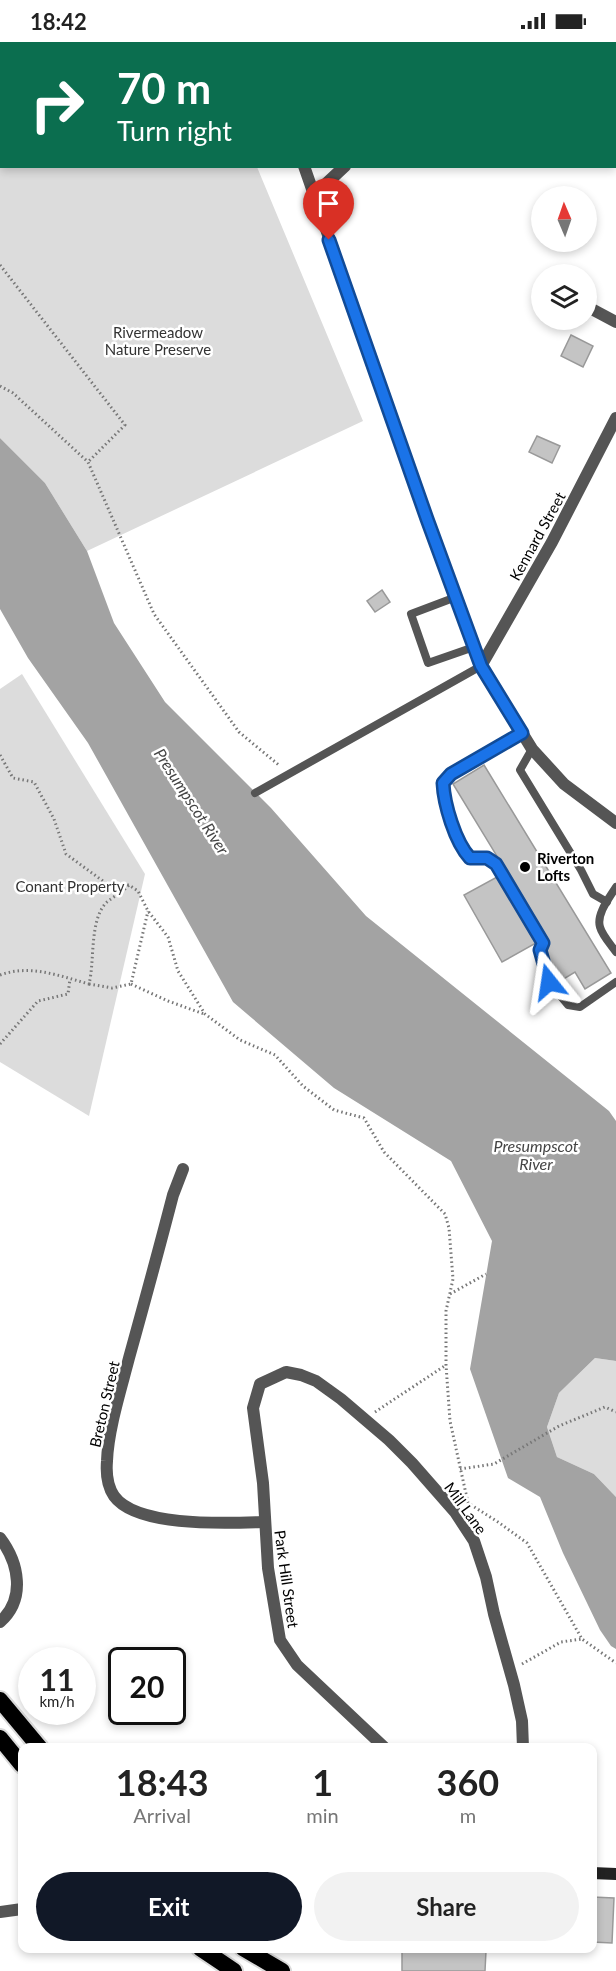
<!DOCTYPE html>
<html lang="en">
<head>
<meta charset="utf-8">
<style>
	:root { --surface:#fff; --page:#f2f2f2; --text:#222; --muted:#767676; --accent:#111827 }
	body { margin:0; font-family:Lato,sans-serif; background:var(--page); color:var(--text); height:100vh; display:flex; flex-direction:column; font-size:22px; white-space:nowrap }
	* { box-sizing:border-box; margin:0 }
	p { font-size:20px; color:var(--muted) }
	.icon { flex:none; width:33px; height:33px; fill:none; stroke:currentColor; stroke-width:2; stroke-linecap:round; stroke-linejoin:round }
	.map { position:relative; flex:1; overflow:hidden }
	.side { position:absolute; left:18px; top:1701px; width:579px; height:210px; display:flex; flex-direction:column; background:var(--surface); border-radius:12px; box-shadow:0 3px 9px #0003 }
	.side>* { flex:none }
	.top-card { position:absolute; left:0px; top:0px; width:616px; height:126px; box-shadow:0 3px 9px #0003; background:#0b6e4f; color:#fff; overflow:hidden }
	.needle { width:39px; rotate:358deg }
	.controls { position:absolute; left:531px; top:144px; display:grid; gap:12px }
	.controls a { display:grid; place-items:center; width:66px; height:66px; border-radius:50%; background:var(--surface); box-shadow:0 3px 9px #0003; font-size:30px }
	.speed { position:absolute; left:18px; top:1605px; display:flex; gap:12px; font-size:30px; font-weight:700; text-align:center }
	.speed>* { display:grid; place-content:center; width:78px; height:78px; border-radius:50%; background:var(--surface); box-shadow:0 3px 9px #0003; line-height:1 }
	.speed small { font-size:15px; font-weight:400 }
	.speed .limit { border:3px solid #111; border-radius:9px; background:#fff; color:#111 }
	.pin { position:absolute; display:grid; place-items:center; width:51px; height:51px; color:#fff; margin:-62px -26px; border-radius:50% 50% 50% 0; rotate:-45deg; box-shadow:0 0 6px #0007 }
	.pin .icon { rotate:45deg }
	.me { position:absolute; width:66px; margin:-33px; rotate:345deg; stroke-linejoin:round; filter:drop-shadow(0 0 4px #0008) }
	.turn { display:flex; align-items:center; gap:21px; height:126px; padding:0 18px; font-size:27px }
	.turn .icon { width:78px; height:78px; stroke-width:2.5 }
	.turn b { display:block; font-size:42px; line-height:51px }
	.eta { display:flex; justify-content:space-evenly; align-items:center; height:102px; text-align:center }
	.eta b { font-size:36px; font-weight:700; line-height:42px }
	.cta { display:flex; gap:12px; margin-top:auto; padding:12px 18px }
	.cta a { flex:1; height:69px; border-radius:36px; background:var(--accent); color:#fff; font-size:24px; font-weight:700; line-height:69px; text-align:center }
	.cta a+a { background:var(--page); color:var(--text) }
	.status { display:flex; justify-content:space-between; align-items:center; height:42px; padding:0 30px; background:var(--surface); direction:ltr }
	.status svg { height:16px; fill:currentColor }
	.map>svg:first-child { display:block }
</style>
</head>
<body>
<div class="status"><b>18:42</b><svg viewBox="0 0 49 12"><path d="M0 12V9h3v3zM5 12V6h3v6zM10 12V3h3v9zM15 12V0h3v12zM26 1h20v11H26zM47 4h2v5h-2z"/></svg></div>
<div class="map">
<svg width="616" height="1929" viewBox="0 0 616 1929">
	<rect width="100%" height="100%" fill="#fff"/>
	<g fill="#dcdcdc">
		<path d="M0 55 2 124 257 125 363 379 87 509 45 441 0 396Z"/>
		<path d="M22 632 145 832 89 1074 0 1020V647Z"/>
		<path d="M595 1316 616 1319V1455L594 1432 557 1415 547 1385 559 1351Z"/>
	</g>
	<path fill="#a3a3a3" d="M0 396 45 441 87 509 114 581 165 660 271 766 366 874 609 1069 616 1079V1319L595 1316 559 1351 547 1385 557 1415 594 1432 616 1455V1607L611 1604 600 1588 563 1511 540 1455 508 1436 470 1327 492 1199 451 1119 334 1046 233 960 88 701 28 616 0 567Z"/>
	<g fill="#c4c4c4" stroke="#999" stroke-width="1.5">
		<path d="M571 293 593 304 583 325 561 314Z"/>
		<path d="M537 394 560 404 552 421 529 410Z"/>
		<path d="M382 548 390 560 375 570 367 559Z"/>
		<path d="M484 723 611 931 585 947 575 930 562 938 548 915 546 908 548 898 453 742Z"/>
		<path d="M497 835 536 901 502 920 464 853Z"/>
		<path d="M592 1855 614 1856 612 1901 592 1900Z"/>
		<path d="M402 1908 486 1909 485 1929H402Z"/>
	</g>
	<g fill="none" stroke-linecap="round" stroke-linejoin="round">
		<defs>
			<g id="trunk">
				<path d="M0 1658 40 1706"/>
				<path d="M0 1696 22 1723"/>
				<path d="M200 1906 234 1929"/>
				<path d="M243 1906 282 1929"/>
			</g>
		</defs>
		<use href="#trunk" stroke="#dbdbdb" stroke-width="20"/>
		<g stroke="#777" stroke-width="3" stroke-dasharray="1.5 3" stroke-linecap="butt">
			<path d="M0 223 125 383 88 420"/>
			<path d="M0 344 13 351 88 420 154 572 239 690 280 724"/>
			<path d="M0 713 13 736 34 740 54 777 66 812 107 842 129 843 138 849 148 869 168 895 178 929 205 972 240 998 275 1013 303 1044 334 1068 364 1076 384 1110 445 1172 449 1186 453 1237 446 1269V1323L450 1379 468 1461 498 1480 527 1501 582 1597 616 1621"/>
			<path d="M0 933C30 922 60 934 89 942 95 919 89 877 107 860 114 854 123 850 129 843"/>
			<path d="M89 942 112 946 131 942 148 869"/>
			<path d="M131 942 168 959 204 972"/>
			<path d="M0 1002 38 959 68 952 70 937"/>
			<path d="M450 1252 486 1232"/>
			<path d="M375 1370 446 1323"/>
			<path d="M460 1427 494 1422 559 1384 605 1365 616 1370"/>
			<path d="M522 1622 561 1600 582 1597"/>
		</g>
		<g stroke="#555" stroke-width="8">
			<path d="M137 0V2"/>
			<path d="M456 555 411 572 428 621 474 605"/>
			<path d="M522 691 451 732 443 741C444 763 455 800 469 816H487L496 822 543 901 540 908 549 940 568 963 580 965 616 940"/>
			<path d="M532 707 520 728 581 828 593 852 607 860"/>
			<path d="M255 751 481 624"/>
			<path d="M616 845C610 855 596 872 600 885 602 893 611 903 616 910"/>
		</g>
		<g stroke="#555" stroke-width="12">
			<path d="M257 0 258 2"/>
			<path d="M407 2 408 0"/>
			<path d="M304 124 427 477 481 624 532 707 564 742 616 781"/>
			<path d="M314 153 345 124"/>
			<path d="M586 264 616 280"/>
			<path d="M481 624 552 500 616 376"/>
			<path d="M183 1127 173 1153C159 1207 144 1262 129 1316 121 1347 108 1388 107 1419 106 1431 108 1445 114 1454 137 1486 229 1481 264 1480"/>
			<path d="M0 1496C19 1521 26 1557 0 1580"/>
			<path d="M385 1706 297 1623 280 1598 268 1526 263 1441 253 1366 260 1342 286 1330 301 1333 316 1339 341 1357 389 1398 412 1421 455 1470 474 1499 486 1535 494 1572 514 1643 522 1679 523 1706"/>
		</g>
		<path stroke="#555" stroke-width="12" d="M0 1870 22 1867"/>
		<path stroke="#222" stroke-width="12" d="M592 1831 616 1832"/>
		<use href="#trunk" stroke="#000" stroke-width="16"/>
	</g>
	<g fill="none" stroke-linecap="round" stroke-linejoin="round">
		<defs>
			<path id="route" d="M329 198 427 477 481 624 522 691 451 732 443 741C444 762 455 800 470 816H487L496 822 543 901 540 908 549 940"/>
		</defs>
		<use href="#route" stroke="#114b97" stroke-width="15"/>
		<use href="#route" stroke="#1a73e8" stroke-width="10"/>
	</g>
	<circle fill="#000" stroke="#fff" stroke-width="2" cx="525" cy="825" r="6"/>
	<g text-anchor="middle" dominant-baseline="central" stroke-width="5" stroke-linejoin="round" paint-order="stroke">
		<g font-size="15" fill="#333" stroke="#fff">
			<text x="158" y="290">Rivermeadow<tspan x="158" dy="17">Nature Preserve</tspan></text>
			<text x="70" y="844">Conant Property</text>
		</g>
		<g font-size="15" fill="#000" stroke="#fff">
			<text transform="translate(537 494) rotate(-61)">Kennard Street</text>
			<text transform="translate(104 1362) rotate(-77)">Breton Street</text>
			<text transform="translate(466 1466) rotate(54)">Mill Lane</text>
			<text transform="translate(287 1537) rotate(82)">Park Hill Street</text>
		</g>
		<g font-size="15" font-weight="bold" fill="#000" stroke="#fff" text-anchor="start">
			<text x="537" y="816">Riverton<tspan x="537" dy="17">Lofts</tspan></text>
		</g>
		<g font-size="16" font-style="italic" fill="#444" stroke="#fff">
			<text transform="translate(192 759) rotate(57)">Presumpscot River</text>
			<text x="536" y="1103">Presumpscot<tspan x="536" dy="18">River</tspan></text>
		</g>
	</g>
</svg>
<div class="controls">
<a><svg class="needle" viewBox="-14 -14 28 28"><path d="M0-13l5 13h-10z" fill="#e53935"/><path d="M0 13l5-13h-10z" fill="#767676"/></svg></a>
<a><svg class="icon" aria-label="layers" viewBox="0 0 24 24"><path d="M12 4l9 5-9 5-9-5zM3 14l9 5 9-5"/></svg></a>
</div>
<div class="speed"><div>11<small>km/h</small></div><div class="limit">20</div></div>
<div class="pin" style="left:329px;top:198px;background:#d93025"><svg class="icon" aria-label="arrive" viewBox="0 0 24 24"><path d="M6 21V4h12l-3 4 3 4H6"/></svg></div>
<svg class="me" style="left:549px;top:940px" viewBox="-20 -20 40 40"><path d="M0-17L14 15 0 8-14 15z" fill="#1a73e8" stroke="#fff" stroke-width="4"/></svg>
<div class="top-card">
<div class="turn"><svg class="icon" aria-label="right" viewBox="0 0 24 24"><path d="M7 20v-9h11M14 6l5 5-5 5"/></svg><div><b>70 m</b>Turn right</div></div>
</div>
<section class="side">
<div class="eta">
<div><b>18:43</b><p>Arrival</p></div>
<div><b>1</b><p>min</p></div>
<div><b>360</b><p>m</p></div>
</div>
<div class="cta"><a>Exit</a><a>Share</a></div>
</section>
</div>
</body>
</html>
